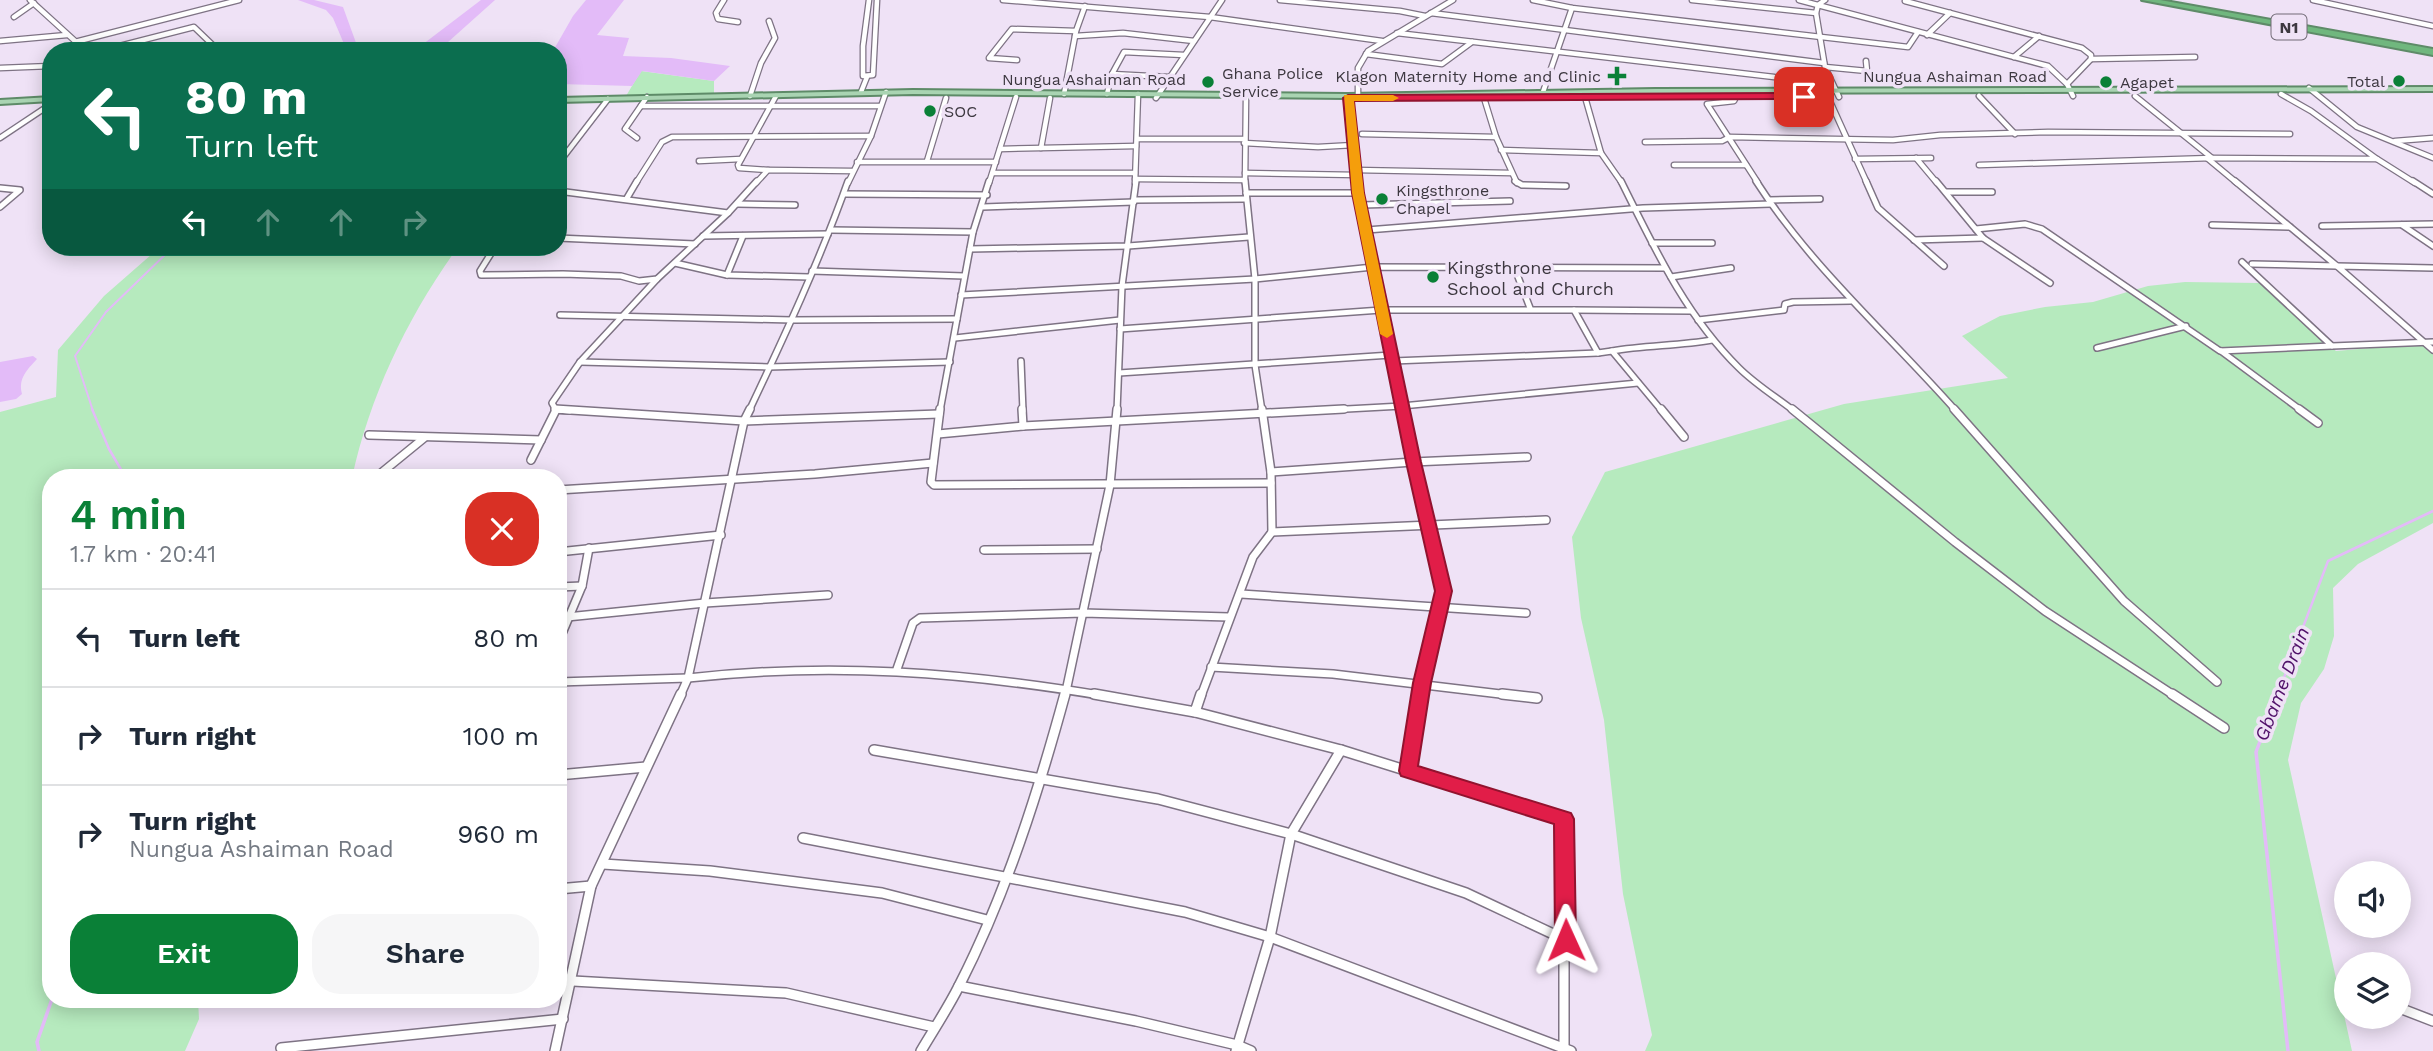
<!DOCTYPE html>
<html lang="en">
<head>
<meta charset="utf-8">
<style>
	:root { --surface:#fff; --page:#f6f6f7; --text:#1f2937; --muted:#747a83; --line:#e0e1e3; --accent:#0a8037 }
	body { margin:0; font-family:"Work Sans",sans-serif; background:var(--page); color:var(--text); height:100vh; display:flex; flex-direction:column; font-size:26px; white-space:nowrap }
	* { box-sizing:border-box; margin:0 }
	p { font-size:23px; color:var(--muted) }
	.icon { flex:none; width:38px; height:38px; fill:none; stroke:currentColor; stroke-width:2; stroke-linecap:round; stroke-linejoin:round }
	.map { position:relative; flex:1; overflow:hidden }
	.sheet { position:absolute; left:42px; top:469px; width:525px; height:539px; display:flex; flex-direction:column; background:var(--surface); border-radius:28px; box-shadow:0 4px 18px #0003 }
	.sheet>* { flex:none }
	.top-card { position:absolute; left:42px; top:42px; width:525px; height:214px; border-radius:28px; box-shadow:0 4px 18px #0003; background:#0b6e4f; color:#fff; overflow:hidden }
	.tools { position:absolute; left:2334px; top:861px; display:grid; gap:14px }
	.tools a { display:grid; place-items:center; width:77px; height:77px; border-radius:50%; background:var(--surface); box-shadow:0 4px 18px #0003; font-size:35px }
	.pin { position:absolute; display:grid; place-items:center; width:60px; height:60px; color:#fff; margin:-30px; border-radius:14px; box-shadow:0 4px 10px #0006 }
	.me { position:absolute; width:77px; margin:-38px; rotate:359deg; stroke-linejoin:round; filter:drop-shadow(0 0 5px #0008) }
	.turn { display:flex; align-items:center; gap:24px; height:147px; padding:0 28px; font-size:32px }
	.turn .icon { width:91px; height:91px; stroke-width:2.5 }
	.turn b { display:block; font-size:49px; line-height:60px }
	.lanes { display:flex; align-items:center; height:66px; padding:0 28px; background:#0003; justify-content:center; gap:35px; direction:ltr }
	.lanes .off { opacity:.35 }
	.round { display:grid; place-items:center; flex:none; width:74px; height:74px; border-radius:28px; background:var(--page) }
	.summary { display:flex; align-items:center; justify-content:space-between; height:119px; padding:0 28px }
	h1 { font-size:42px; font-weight:600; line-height:52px; color:var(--accent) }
	.button { display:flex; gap:14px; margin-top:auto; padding:14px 28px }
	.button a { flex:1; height:80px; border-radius:28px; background:var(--accent); color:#fff; font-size:28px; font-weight:600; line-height:80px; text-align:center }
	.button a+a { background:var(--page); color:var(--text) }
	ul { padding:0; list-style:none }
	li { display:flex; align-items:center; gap:21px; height:98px; padding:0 28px; border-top:2px solid var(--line) }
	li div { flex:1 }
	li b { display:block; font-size:26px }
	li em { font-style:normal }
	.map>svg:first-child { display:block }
</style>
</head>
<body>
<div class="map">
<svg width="2433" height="1051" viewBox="0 0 2433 1051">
	<rect width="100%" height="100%" fill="#efe2f6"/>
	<g fill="#b6eabe">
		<path d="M641 71 714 81V93L626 96Z"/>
		<path d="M160 247H458C408 316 370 395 352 478H51V999H198L199 1019 185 1051H0V412L56 397 58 350 104 296Z"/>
		<path d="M2185 282 2260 283 2336 351 2428 343 2433 347V523L2358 564 2333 588 2334 636 2324 669 2301 703 2288 760 2352 1051H1645L1652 1035 1623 894 1604 720 1581 618 1572 537 1605 472 1844 404 2008 378 1962 336 2000 316 2045 307 2093 302 2148 286Z"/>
	</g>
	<g fill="#e3bbf8">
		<path d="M298 0H314L343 7 359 51H347L333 18 326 10Z"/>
		<path d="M481 0H495L438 51H414Z"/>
		<path d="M586 0H624L597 35 629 38 623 56 671 58 730 66 714 81 642 71 632 86 558 84V51H553L573 16Z"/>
		<path d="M33 356 37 359C27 370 18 378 22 394L16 399 0 402V362Z"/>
	</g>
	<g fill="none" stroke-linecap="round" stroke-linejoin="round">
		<path stroke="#e3bbf8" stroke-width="2" d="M93 411 75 356 106 312 173 247"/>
		<g stroke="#e3bbf8" stroke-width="2.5">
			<path d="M92 409 109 449 126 478"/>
			<path d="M2277 696 2328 561 2433 511"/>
		</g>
		<g stroke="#e3bbf8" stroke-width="3.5">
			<path d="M2278 694 2256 752 2288 1051"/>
			<path d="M39 1051 37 1042 52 999"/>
		</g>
		<defs>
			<g id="street-far3">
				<path d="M30 0 86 51"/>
				<path d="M724 0 716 13 718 19 738 22"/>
				<path d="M869 0 863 46V76L873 75 877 0"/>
				<path d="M1003 0 1210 17 1382 41"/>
				<path d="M1280 0 1400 11 1425 16"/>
				<path d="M1533 0 1572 8 1908 47 1918 32"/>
				<path d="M1692 0 1816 13"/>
				<path d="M1799 0 2048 66 2067 84 2073 96"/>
				<path d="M1825 0 1818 5 1816 13 1825 67 1839 97"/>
				<path d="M2313 0 2433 26"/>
				<path d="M1905 1 2082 48 2091 55V59L2067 84"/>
				<path d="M1431 13 1824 63"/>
				<path d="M14 17 34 3"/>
				<path d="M1397 33 1774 77"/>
				<path d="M1927 35 1950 13"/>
				<path d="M1075 36 1123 33 1194 41"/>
				<path d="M0 41 67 35"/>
				<path d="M75 42 239 0"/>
				<path d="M100 51 194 27 219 51"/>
				<path d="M194 51 216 46"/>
				<path d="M1366 54 1442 64 1472 42"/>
				<path d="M2014 57 2039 36"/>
				<path d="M2091 59 2195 57"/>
				<path d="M1017 60 989 58 1012 29 1076 31"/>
				<path d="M1825 67 1867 71 1866 61"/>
				<path d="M0 68 51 66"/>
				<path d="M1112 74 1169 77"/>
				<path d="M2309 88 2357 127 2433 158"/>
				<path d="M861 92 867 77"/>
				<path d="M1543 92 1572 8"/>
				<path d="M1064 94 1076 31 1085 6"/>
				<path d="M1107 94 1112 74 1124 52 1184 55"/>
				<path d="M750 96 761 63 775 38 769 21"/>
				<path d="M1979 96 2015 134"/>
				<path d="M2135 96 2212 158"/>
				<path d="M1585 97 1601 153 1622 183"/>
				<path d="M1736 97 1734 101 1707 104 1758 183"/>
				<path d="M1828 97 1867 183"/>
				<path d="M1050 98 1041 148 1136 146"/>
				<path d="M1156 98 1222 0"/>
				<path d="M1348 98 1357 183"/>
				<path d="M1358 98V68L1368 51 1453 0"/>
				<path d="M1484 98 1496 137 1517 183"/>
				<path d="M641 106H880"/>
				<path d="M1362 134 1496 137"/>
				<path d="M0 138 51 104"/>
				<path d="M637 138 625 129 647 97"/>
				<path d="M1138 139H1244"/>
				<path d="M2395 141 2433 138"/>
				<path d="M1645 142 1722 141 1730 137 1893 140 1940 135 2048 132 2290 134"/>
				<path d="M1244 143 1318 147 1354 145"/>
				<path d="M1000 149 1041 148"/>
				<path d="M1501 150 1601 153"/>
				<path d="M1916 158 1937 183"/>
				<path d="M2207 158 2237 183"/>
				<path d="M1855 159 1931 158"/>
				<path d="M2377 159 2415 183"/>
				<path d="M699 161 741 159"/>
				<path d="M927 161 946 98"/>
				<path d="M857 162H996"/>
				<path d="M558 164 608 99"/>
				<path d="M1674 165H1746"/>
				<path d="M1979 165 2212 158 2377 159 2311 111 2281 94"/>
				<path d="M768 170 739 168 738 165 776 96"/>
				<path d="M1356 170 1511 173"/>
				<path d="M993 173H1135"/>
				<path d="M1245 173 1357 175"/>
				<path d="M1135 179 1245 180"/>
				<path d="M636 183 662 142 672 137 871 136"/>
				<path d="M756 183 768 170 852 171"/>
				<path d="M848 183 871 136 886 92"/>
				<path d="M989 183 1016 97"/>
				<path d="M1135 183 1138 94"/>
				<path d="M1245 183 1246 97"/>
			</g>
			<g id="street-far2">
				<path d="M1245 181 1255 279V365L1262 411"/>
				<path d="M1357 181 1403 411"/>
				<path d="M1515 181 1522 185 1566 186"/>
				<path d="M1621 181C1654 247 1685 315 1739 368 1755 384 1776 397 1794 411"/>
				<path d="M1756 181C1811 267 1889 335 1956 411"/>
				<path d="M1866 181 1878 208 1944 266"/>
				<path d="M1936 181 1983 238 2050 283"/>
				<path d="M2235 181 2337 266 2252 264"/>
				<path d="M2413 181 2433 194"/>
				<path d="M0 188 20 190 0 207"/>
				<path d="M558 191 728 213 757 181"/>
				<path d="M1946 192H1992"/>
				<path d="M1246 193H1358"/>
				<path d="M844 194 987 195"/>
				<path d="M627 198 637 181"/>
				<path d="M1135 200 1245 199"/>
				<path d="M1769 200 1820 199"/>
				<path d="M737 204 795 205"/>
				<path d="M1362 205 1510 201"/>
				<path d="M983 207 1134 202"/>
				<path d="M2212 225 2290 227"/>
				<path d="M2402 225 2433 246"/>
				<path d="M2322 226 2433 224"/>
				<path d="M1976 229 2025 224 2042 229 2220 351 2332 346"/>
				<path d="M831 230 973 232"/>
				<path d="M1367 230 1643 208 1771 204"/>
				<path d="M703 236 828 234"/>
				<path d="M558 238 695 244"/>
				<path d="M1914 240 1983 238"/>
				<path d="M1652 243H1712"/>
				<path d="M495 247 480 271 481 275 563 274 621 276 639 281 657 279 728 213"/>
				<path d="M970 249 1128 246 1249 237"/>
				<path d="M2242 262 2332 346 2433 342"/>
				<path d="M675 263 727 275 809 277"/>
				<path d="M2433 268 2337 266 2433 350"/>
				<path d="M1515 269 1530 308"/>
				<path d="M812 271 964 276"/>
				<path d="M727 275 743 236"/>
				<path d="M1671 277 1731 268"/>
				<path d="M961 295 1255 279 1373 267 1665 268"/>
				<path d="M1574 310 1691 311"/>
				<path d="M560 315 792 320 957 319"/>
				<path d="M1698 320 1784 310 1785 304 1793 302 1851 301"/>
				<path d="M1120 329 1381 310H1574L1598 353 1612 351 1662 411"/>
				<path d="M955 338 1120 320"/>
				<path d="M2097 348 2186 326"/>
				<path d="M1612 351C1645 345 1678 346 1712 340"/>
				<path d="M2221 351 2302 411"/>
				<path d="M1021 361 1023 411"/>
				<path d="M1393 361 1598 353"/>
				<path d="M580 362 769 367 950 362"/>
				<path d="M1119 373 1391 355"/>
				<path d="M570 411 556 410 552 403 580 362 657 279"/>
				<path d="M749 411C785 335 820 260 848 181"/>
				<path d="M940 411 973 232 989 181"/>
				<path d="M1117 411 1122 286 1136 181"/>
				<path d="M1310 411 1402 406 1638 383"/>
			</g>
			<g id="street-far1">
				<path d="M555 409 744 421 939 414"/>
				<path d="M750 409 744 421 688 678C832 662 962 672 1105 696"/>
				<path d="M940 409 931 482 934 485 1271 483"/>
				<path d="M1022 409 1023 426"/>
				<path d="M1402 409 1413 462 1527 457"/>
				<path d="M1661 409 1684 437"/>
				<path d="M1792 409 1955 542 2045 611 2175 696"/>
				<path d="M1954 409 2124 601 2217 682"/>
				<path d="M2299 409 2318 423"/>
				<path d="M938 434 1023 426 1344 409"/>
				<path d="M369 435 541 440"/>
				<path d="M531 460 556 410"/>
				<path d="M1271 472 1413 462 1443 591 1420 696"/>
				<path d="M375 478 424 438"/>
				<path d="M558 490 815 474 933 463"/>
				<path d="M1272 532 1546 520"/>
				<path d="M984 550 1097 549"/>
				<path d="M558 552 721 535"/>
				<path d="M558 587 582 586"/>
				<path d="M1241 594 1526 613"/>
				<path d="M567 617 705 603 828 595"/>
				<path d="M558 643 582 586 589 548"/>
				<path d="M1211 667 1333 674 1517 696"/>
				<path d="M897 669 913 623 920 618 1083 613 1229 617"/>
				<path d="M558 682 688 678 680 696"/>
				<path d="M1065 696 1110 485 1117 409"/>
				<path d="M1201 696 1253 557 1272 532 1271 472 1262 409"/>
			</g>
			<g id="street">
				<path d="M1094 694 1195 712 1201 694"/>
				<path d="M1420 694 1408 771 1564 819V1051"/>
				<path d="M1502 694 1537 698"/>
				<path d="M2172 694 2224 728"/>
				<path d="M1195 712 1341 750 1408 771"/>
				<path d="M874 750 1158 799 1291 834 1466 893 1566 940"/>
				<path d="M558 775 646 767"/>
				<path d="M803 838 1185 912 1270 937 1571 1051"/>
				<path d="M603 864 710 871 882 893 987 920"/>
				<path d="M558 889 591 886"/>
				<path d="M573 981 786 993 934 1027"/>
				<path d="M959 986 1136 1021 1237 1045 1251 1051"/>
				<path d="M2402 1009 2433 1021"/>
				<path d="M281 1048 563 1019"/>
				<path d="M555 1051 591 886 681 694"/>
				<path d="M921 1051C934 1029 948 1008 959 986 1006 894 1038 793 1065 694"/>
				<path d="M1236 1051 1270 937 1291 834 1341 750"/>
			</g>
			<g id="primary">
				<path d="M2433 87V91L1655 93 1347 98 913 94 558 102V98L913 90 1347 94 1655 89Z"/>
				<path d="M51 97V101L0 104V100Z"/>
			</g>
			<path id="highway" d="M2142 0H2160L2433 49V55Z"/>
		</defs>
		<use href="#street-far3" stroke="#7e7384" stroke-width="7"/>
		<use href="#street-far2" stroke="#7e7384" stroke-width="8"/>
		<use href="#street-far1" stroke="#7e7384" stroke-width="10"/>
		<use href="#street" stroke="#7e7384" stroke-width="12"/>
		<use href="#primary" stroke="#5e8b68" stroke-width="4"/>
		<use href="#highway" stroke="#5e8b68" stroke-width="4"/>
		<use href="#street-far3" stroke="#fff" stroke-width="4.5"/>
		<use href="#street-far2" stroke="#fff" stroke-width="5"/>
		<use href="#street-far1" stroke="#fff" stroke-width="7"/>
		<use href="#street" stroke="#fff" stroke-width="9"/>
		<use href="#primary" fill="#a9d4b2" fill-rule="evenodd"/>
		<use href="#highway" fill="#70b77e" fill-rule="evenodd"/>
	</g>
	<path fill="#e11d48" stroke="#92132f" stroke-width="2" d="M1804 93 1807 94V99L1354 101 1364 193 1421 462 1452 591 1431 683 1418 766 1571 813 1574 819 1576 940 1573 947 1566 950 1558 947 1555 940 1554 824 1401 776 1399 771 1413 683 1435 591 1406 462 1352 193 1343 98 1348 95Z"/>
	<path fill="#f59e0b" d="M1344 95H1393L1399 98 1393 101H1354L1364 193 1393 334 1387 338 1380 334 1352 193Z"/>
	<g fill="#0a8037" stroke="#efe2f6" stroke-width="2.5">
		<path d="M1613.5 65.5h7v7h7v7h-7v7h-7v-7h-7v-7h7z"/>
		<circle cx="2399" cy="81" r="7"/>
		<circle cx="1208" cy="82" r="7"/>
		<circle cx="2106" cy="82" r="7"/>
		<circle cx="930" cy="111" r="7"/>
		<circle cx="1382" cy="199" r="7"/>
		<circle cx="1433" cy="277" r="7"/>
	</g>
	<g text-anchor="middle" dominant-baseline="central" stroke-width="7" stroke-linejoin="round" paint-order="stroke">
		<rect fill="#efe2f6" stroke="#726b77" stroke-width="2" x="2271.5" y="14.5" width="35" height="25" rx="5"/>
		<g font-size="16" font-weight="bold" fill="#3d3840">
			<text x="2289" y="27">N1</text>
		</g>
		<g font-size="16" fill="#3d3840" stroke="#efe2f6" text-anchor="start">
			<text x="1222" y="73">Ghana Police<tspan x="1222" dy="18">Service</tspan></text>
			<text x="1601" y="76" text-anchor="end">Klagon Maternity Home and Clinic</text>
			<text x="2385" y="81" text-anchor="end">Total</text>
			<text x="2120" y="82">Agapet</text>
			<text x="944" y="111">SOC</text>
			<text x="1396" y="190">Kingsthrone<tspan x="1396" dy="18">Chapel</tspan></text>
		</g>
		<g font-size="16" fill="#3d3840" stroke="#efe2f6">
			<text x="1955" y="76">Nungua Ashaiman Road</text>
			<text x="1094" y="79">Nungua Ashaiman Road</text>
		</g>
		<g font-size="18" fill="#3d3840" stroke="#efe2f6" text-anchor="start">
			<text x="1447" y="267">Kingsthrone<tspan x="1447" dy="21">School and Church</tspan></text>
		</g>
		<g font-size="19" font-style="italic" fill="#51116a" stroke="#efe2f6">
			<text transform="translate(2282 684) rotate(-69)">Gbame Drain</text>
		</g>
	</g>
</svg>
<div class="tools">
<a><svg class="icon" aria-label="sound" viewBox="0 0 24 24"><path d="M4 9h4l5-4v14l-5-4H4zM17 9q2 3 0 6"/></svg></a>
<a><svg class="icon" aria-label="layers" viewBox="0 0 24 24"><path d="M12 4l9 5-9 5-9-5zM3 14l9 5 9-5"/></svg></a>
</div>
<div class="pin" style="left:1804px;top:97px;background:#d93025"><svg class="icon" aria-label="arrive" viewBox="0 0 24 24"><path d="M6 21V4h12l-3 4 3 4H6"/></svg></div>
<svg class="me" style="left:1566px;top:940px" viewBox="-20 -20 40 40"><path d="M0-17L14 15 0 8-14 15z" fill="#e11d48" stroke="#fff" stroke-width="4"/></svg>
<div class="top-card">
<div class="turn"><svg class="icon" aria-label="left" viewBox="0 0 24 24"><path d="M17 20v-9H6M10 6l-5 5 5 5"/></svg><div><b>80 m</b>Turn left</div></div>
<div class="lanes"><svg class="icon" aria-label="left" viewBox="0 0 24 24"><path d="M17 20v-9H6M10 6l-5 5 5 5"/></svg><svg class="icon off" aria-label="ahead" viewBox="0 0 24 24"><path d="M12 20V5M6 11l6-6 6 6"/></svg><svg class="icon off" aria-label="ahead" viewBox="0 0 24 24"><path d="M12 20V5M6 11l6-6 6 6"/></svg><svg class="icon off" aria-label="right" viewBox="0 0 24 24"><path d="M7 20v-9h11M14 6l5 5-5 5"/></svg></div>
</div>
<section class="sheet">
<div class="summary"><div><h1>4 min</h1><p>1.7 km · 20:41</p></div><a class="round" style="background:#d93025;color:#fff"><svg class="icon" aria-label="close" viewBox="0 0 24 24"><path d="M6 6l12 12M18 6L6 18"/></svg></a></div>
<ul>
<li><svg class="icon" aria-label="left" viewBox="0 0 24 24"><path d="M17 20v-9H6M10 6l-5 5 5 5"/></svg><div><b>Turn left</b></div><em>80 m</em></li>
<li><svg class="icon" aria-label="right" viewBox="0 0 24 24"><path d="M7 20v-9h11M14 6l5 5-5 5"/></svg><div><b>Turn right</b></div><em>100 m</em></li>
<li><svg class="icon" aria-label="right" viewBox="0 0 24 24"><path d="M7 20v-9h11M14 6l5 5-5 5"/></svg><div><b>Turn right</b><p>Nungua Ashaiman Road</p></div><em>960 m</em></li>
</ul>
<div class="button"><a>Exit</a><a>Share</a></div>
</section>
</div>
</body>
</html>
